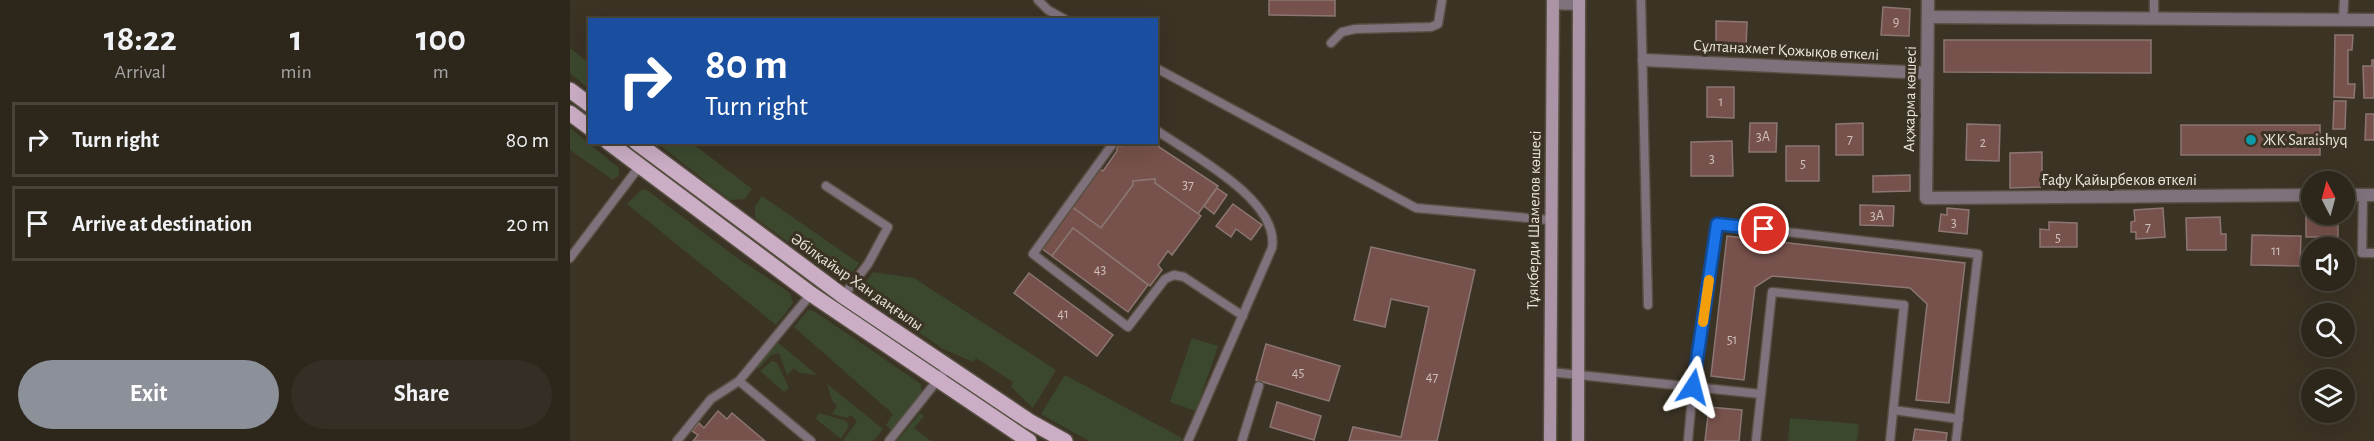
<!DOCTYPE html>
<html lang="en">
<head>
<meta charset="utf-8">
<style>
	:root { --surface:#2c261b; --page:#342e24; --text:#f1f3f6; --muted:#a6a5a3; --line:#48433a; --accent:#8c9099 }
	body { margin:0; font-family:"Alegreya Sans",sans-serif; background:var(--page); color:var(--text); height:100vh; display:flex; flex-direction:column; font-size:22px; white-space:nowrap }
	* { box-sizing:border-box; margin:0 }
	p { font-size:20px; color:var(--muted) }
	.icon { flex:none; width:33px; height:33px; fill:none; stroke:currentColor; stroke-width:2; stroke-linecap:round; stroke-linejoin:round }
	.map { position:relative; flex:1; overflow:hidden }
	.side { display:flex; flex-direction:column; background:var(--surface); width:570px }
	.side>* { flex:none }
	.top-card { position:absolute; left:18px; top:18px; width:570px; height:126px; border-radius:0px; box-shadow:0 6px 24px #0002,0 0 0 2px var(--line); background:#1a4fa0; color:#fff; overflow:hidden }
	.needle { width:39px; rotate:354deg }
	.buttons { position:absolute; left:1731px; top:171px; display:grid; gap:12px }
	.buttons a { display:grid; place-items:center; width:54px; height:54px; border-radius:50%; background:var(--surface); box-shadow:0 6px 24px #0002,0 0 0 2px var(--line); font-size:30px }
	.pin { position:absolute; display:grid; place-items:center; width:51px; height:51px; color:#fff; margin:-26px; border:3px solid #fff; border-radius:50%; box-shadow:0 2px 6px #0007 }
	.me { position:absolute; width:66px; margin:-33px; rotate:9deg; stroke-linejoin:round; filter:drop-shadow(0 0 4px #0008) }
	.turn { display:flex; align-items:center; gap:21px; height:126px; padding:0 18px; font-size:27px }
	.turn .icon { width:78px; height:78px; stroke-width:2.5 }
	.turn b { display:block; font-size:42px; line-height:51px }
	.eta { display:flex; justify-content:space-evenly; align-items:center; height:102px; text-align:center }
	.eta b { font-size:36px; font-weight:700; line-height:42px }
	.button { display:flex; gap:12px; margin-top:auto; padding:12px 18px }
	.button a { flex:1; height:69px; border-radius:36px; background:var(--accent); color:#fff; font-size:24px; font-weight:700; line-height:69px; text-align:center }
	.button a+a { background:var(--page); color:var(--text) }
	ul { padding:0; list-style:none }
	li { display:flex; align-items:center; gap:18px; height:75px; margin:0 12px 9px; padding:0 6px; border:3px solid var(--line); border-radius:0px }
	li div { flex:1 }
	li b { display:block; font-size:22px }
	li em { font-style:normal }
	main { display:flex; flex:1; min-height:0 }
	.map>svg:first-child { display:block }
</style>
</head>
<body>
<main>
<section class="side">
<div class="eta">
<div><b>18:22</b><p>Arrival</p></div>
<div><b>1</b><p>min</p></div>
<div><b>100</b><p>m</p></div>
</div>
<ul>
<li><svg class="icon" aria-label="right" viewBox="0 0 24 24"><path d="M7 20v-9h11M14 6l5 5-5 5"/></svg><div><b>Turn right</b></div><em>80 m</em></li>
<li><svg class="icon" aria-label="arrive" viewBox="0 0 24 24"><path d="M6 21V4h12l-3 4 3 4H6"/></svg><div><b>Arrive at destination</b></div><em>20 m</em></li>
</ul>
<div class="button"><a>Exit</a><a>Share</a></div>
</section>
<div class="map">
<svg width="1804" height="441" viewBox="0 0 1804 441">
	<rect width="100%" height="100%" fill="#3b3324"/>
	<g fill="#3c482e">
		<path d="M0 48 19 63V89L0 73Z"/>
		<path d="M0 128 49 168V175L43 180 0 150Z"/>
		<path d="M87 143H122L182 189 175 199 160 200Z"/>
		<path d="M72 189 77 190 166 257 220 293 223 303 206 325 57 204Z"/>
		<path d="M192 196 289 263C282 274 278 278 265 276L185 218V206Z"/>
		<path d="M303 272 344 278 486 370 463 408 441 387 443 382 406 358 403 362 373 349 295 295 294 284Z"/>
		<path d="M238 310 244 311 351 384 352 394 321 430 316 425 323 414 224 327Z"/>
		<path d="M622 338 648 346 626 411 600 402Z"/>
		<path d="M206 341 247 375 230 373 224 368 217 375 209 353 201 355 188 369 185 366Z"/>
		<path d="M202 361 207 363 219 388 214 392 190 371Z"/>
		<path d="M495 375 612 438 611 441H519L471 414Z"/>
		<path d="M257 384 313 429 303 441H273L287 421 281 415 277 418 262 414 267 406 262 400Z"/>
		<path d="M249 413 276 421 279 426 271 439 246 419Z"/>
		<path d="M350 413 354 416 344 428 361 441H327Z"/>
		<path d="M1220 418 1289 424 1287 441H1218Z"/>
	</g>
	<g fill="#77514b" stroke="#8c7673" stroke-width="1.5">
		<path d="M699 0H765V16L699 15Z"/>
		<path d="M1313 7 1340 9 1339 36 1311 35Z"/>
		<path d="M1146 21 1177 22 1176 48 1146 47Z"/>
		<path d="M1765 35H1783L1782 50H1778V84H1785L1784 98 1764 97Z"/>
		<path d="M1374 40H1581V73L1374 72Z"/>
		<path d="M1802 60H1804V98H1794L1793 66H1802Z"/>
		<path d="M1137 87H1164V118L1137 117Z"/>
		<path d="M1764 101H1776L1775 129H1763Z"/>
		<path d="M1796 114H1804V140H1795Z"/>
		<path d="M1180 123H1207L1206 152H1179Z"/>
		<path d="M1293 123V155H1266V124Z"/>
		<path d="M1397 124 1430 125 1429 161 1396 160Z"/>
		<rect x="1611" y="125" width="139" height="30"/>
		<path d="M1162 141 1163 176H1121V142Z"/>
		<path d="M588 142 589 147 648 186 628 214 585 183V179L563 181V185L531 228 502 207 530 169 533 171 547 151V146Z"/>
		<rect x="1216" y="146" width="33" height="35"/>
		<path d="M1472 152V187L1440 188V153Z"/>
		<path d="M1340 175V191L1303 192V176Z"/>
		<path d="M585 179V183L631 216 602 255 598 251 588 265 592 270 580 286 503 228 482 256 471 248 502 207 531 228 563 185V181Z"/>
		<path d="M647 188 657 195 644 214 634 206Z"/>
		<path d="M663 204 692 225 681 240 666 229 661 237 646 226Z"/>
		<path d="M1290 205 1324 206 1323 226 1290 225Z"/>
		<path d="M1736 205H1742V214H1768V237H1736Z"/>
		<path d="M1377 208 1399 210 1397 234 1369 231 1371 214 1377 215Z"/>
		<path d="M1593 208 1595 237 1566 239V232H1561V222L1565 221 1564 210Z"/>
		<path d="M1650 217 1651 234H1656V250H1617L1616 218Z"/>
		<path d="M1479 222 1507 223V247H1470V229L1479 230Z"/>
		<path d="M503 228 578 285 558 312 482 256Z"/>
		<path d="M1682 235 1731 236 1730 266 1681 265Z"/>
		<path d="M1157 236 1395 263 1379 403 1346 400 1357 304 1340 288 1202 276 1185 287 1174 380 1141 376Z"/>
		<path d="M1739 245H1771V248H1742V277H1739Z"/>
		<path d="M801 247 905 270 867 441H779L783 427 831 437 859 307 821 299 815 327 784 320Z"/>
		<path d="M459 273 543 335 527 356 444 293Z"/>
		<path d="M696 344 770 366 759 401 686 380Z"/>
		<path d="M707 402 751 416 744 440 700 427Z"/>
		<path d="M1139 407 1172 410 1169 441H1135Z"/>
		<path d="M148 411 157 419 162 413 195 441H123L128 435 122 431 129 423 134 428Z"/>
		<path d="M1345 429 1377 433 1376 441H1343Z"/>
	</g>
	<g fill="none" stroke-linecap="round" stroke-linejoin="round">
		<defs>
			<g id="lane">
				<path d="M468 0 478 10 496 20"/>
				<path d="M1071 0 1078 305"/>
				<path d="M1584 0V19"/>
				<path d="M1773 20 1774 0"/>
				<path d="M761 43 772 32 785 29 861 27 868 24 872 0"/>
				<path d="M586 68 846 208 980 220"/>
				<path d="M586 130C622 155 710 200 702 248L618 441"/>
				<path d="M544 142 463 254 558 327 595 279 604 275 614 277 673 316"/>
				<path d="M256 186 318 227 298 264 273 296"/>
				<path d="M1793 195 1792 253H1804"/>
				<path d="M0 258 69 167"/>
				<path d="M980 372 1191 394"/>
				<path d="M169 381 241 441"/>
				<path d="M1323 410 1389 419"/>
				<path d="M107 441 141 399 169 381 241 294"/>
				<path d="M319 441 378 367"/>
				<path d="M672 441 689 386"/>
				<path d="M1118 441 1123 387 1147 224 1408 254 1386 441"/>
				<path d="M1186 441 1202 292 1334 305 1320 441"/>
			</g>
			<g id="street">
				<path d="M1358 0 1356 198 1742 195"/>
				<path d="M983 3 1009 4"/>
				<path d="M1358 17 1804 20"/>
				<path d="M1074 60 1357 73"/>
				<path d="M1774 195H1804"/>
			</g>
			<g id="secondary">
				<path d="M980 441 983 0"/>
				<path d="M1008 441 1009 0"/>
			</g>
			<g id="primary">
				<path d="M0 90 20 105"/>
				<path d="M0 113 20 128"/>
				<path d="M38 142 241 294 459 441"/>
				<path d="M66 142 273 296 459 421 495 441"/>
			</g>
		</defs>
		<use href="#lane" stroke="#575042" stroke-width="11"/>
		<use href="#street" stroke="#575042" stroke-width="15"/>
		<use href="#secondary" stroke="#575042" stroke-width="15"/>
		<use href="#primary" stroke="#575042" stroke-width="18"/>
		<use href="#lane" stroke="#80727d" stroke-width="8"/>
		<use href="#street" stroke="#80727d" stroke-width="12"/>
		<use href="#secondary" stroke="#aa94a5" stroke-width="12"/>
		<use href="#primary" stroke="#cbaec5" stroke-width="15"/>
	</g>
	<g fill="none" stroke-linecap="round" stroke-linejoin="round">
		<defs>
			<path id="route" d="M1123 387 1147 224 1194 229"/>
		</defs>
		<use href="#route" stroke="#114b97" stroke-width="15"/>
		<use href="#route" stroke="#1a73e8" stroke-width="10"/>
		<path stroke="#f59e0b" stroke-width="10" d="M1133 322 1139 280"/>
	</g>
	<circle fill="#0f9aa8" stroke="#3b3324" stroke-width="2" cx="1681" cy="140" r="6"/>
	<g text-anchor="middle" dominant-baseline="central" stroke-width="6" stroke-linejoin="round" paint-order="stroke">
		<g font-size="14" fill="#cec1b8">
			<text x="1326" y="22">9</text>
			<text x="1151" y="102">1</text>
			<text x="1193" y="137">3А</text>
			<text x="1280" y="139">7</text>
			<text x="1413" y="143">2</text>
			<text x="1142" y="159">3</text>
			<text x="1233" y="164">5</text>
			<text x="618" y="185">37</text>
			<text x="1307" y="216">3А</text>
			<text x="1384" y="223">3</text>
			<text x="1578" y="227">7</text>
			<text x="1488" y="238">5</text>
			<text x="1706" y="251">11</text>
			<text x="530" y="270">43</text>
			<text x="493" y="314">41</text>
			<text x="1162" y="340">51</text>
			<text x="728" y="373">45</text>
			<text x="862" y="377">47</text>
		</g>
		<g font-size="16" fill="#ebe6dd" stroke="#3b3324">
			<text transform="translate(1216 50) rotate(3)">Сұлтанахмет Қожықов өткелі</text>
			<text transform="translate(1340 99) rotate(-89)">Ақжарма көшесі</text>
			<text x="1549" y="180">Ғафу Қайырбеков өткелі</text>
			<text transform="translate(964 220) rotate(-89)">Тұяқберди Шамелов көшесі</text>
			<text transform="translate(287 282) rotate(35)">Әбілқайыр Хан даңғылы</text>
		</g>
		<g font-size="16" fill="#ebe6dd" stroke="#3b3324" text-anchor="start">
			<text x="1693" y="140">ЖК Saraishyq</text>
		</g>
	</g>
</svg>
<div class="buttons">
<a><svg class="needle" viewBox="-14 -14 28 28"><path d="M0-13l5 13h-10z" fill="#e53935"/><path d="M0 13l5-13h-10z" fill="#a6a5a3"/></svg></a>
<a><svg class="icon" aria-label="sound" viewBox="0 0 24 24"><path d="M4 9h4l5-4v14l-5-4H4zM17 9q2 3 0 6"/></svg></a>
<a><svg class="icon" aria-label="search" viewBox="0 0 24 24"><circle cx="10" cy="10" r="6"/><path d="M15 15l6 6"/></svg></a>
<a><svg class="icon" aria-label="layers" viewBox="0 0 24 24"><path d="M12 4l9 5-9 5-9-5zM3 14l9 5 9-5"/></svg></a>
</div>
<div class="pin" style="left:1194px;top:229px;background:#d93025"><svg class="icon" aria-label="arrive" viewBox="0 0 24 24"><path d="M6 21V4h12l-3 4 3 4H6"/></svg></div>
<svg class="me" style="left:1123px;top:387px" viewBox="-20 -20 40 40"><path d="M0-17L14 15 0 8-14 15z" fill="#1a73e8" stroke="#fff" stroke-width="4"/></svg>
<div class="top-card">
<div class="turn"><svg class="icon" aria-label="right" viewBox="0 0 24 24"><path d="M7 20v-9h11M14 6l5 5-5 5"/></svg><div><b>80 m</b>Turn right</div></div>
</div>
</div>
</main>
</body>
</html>
